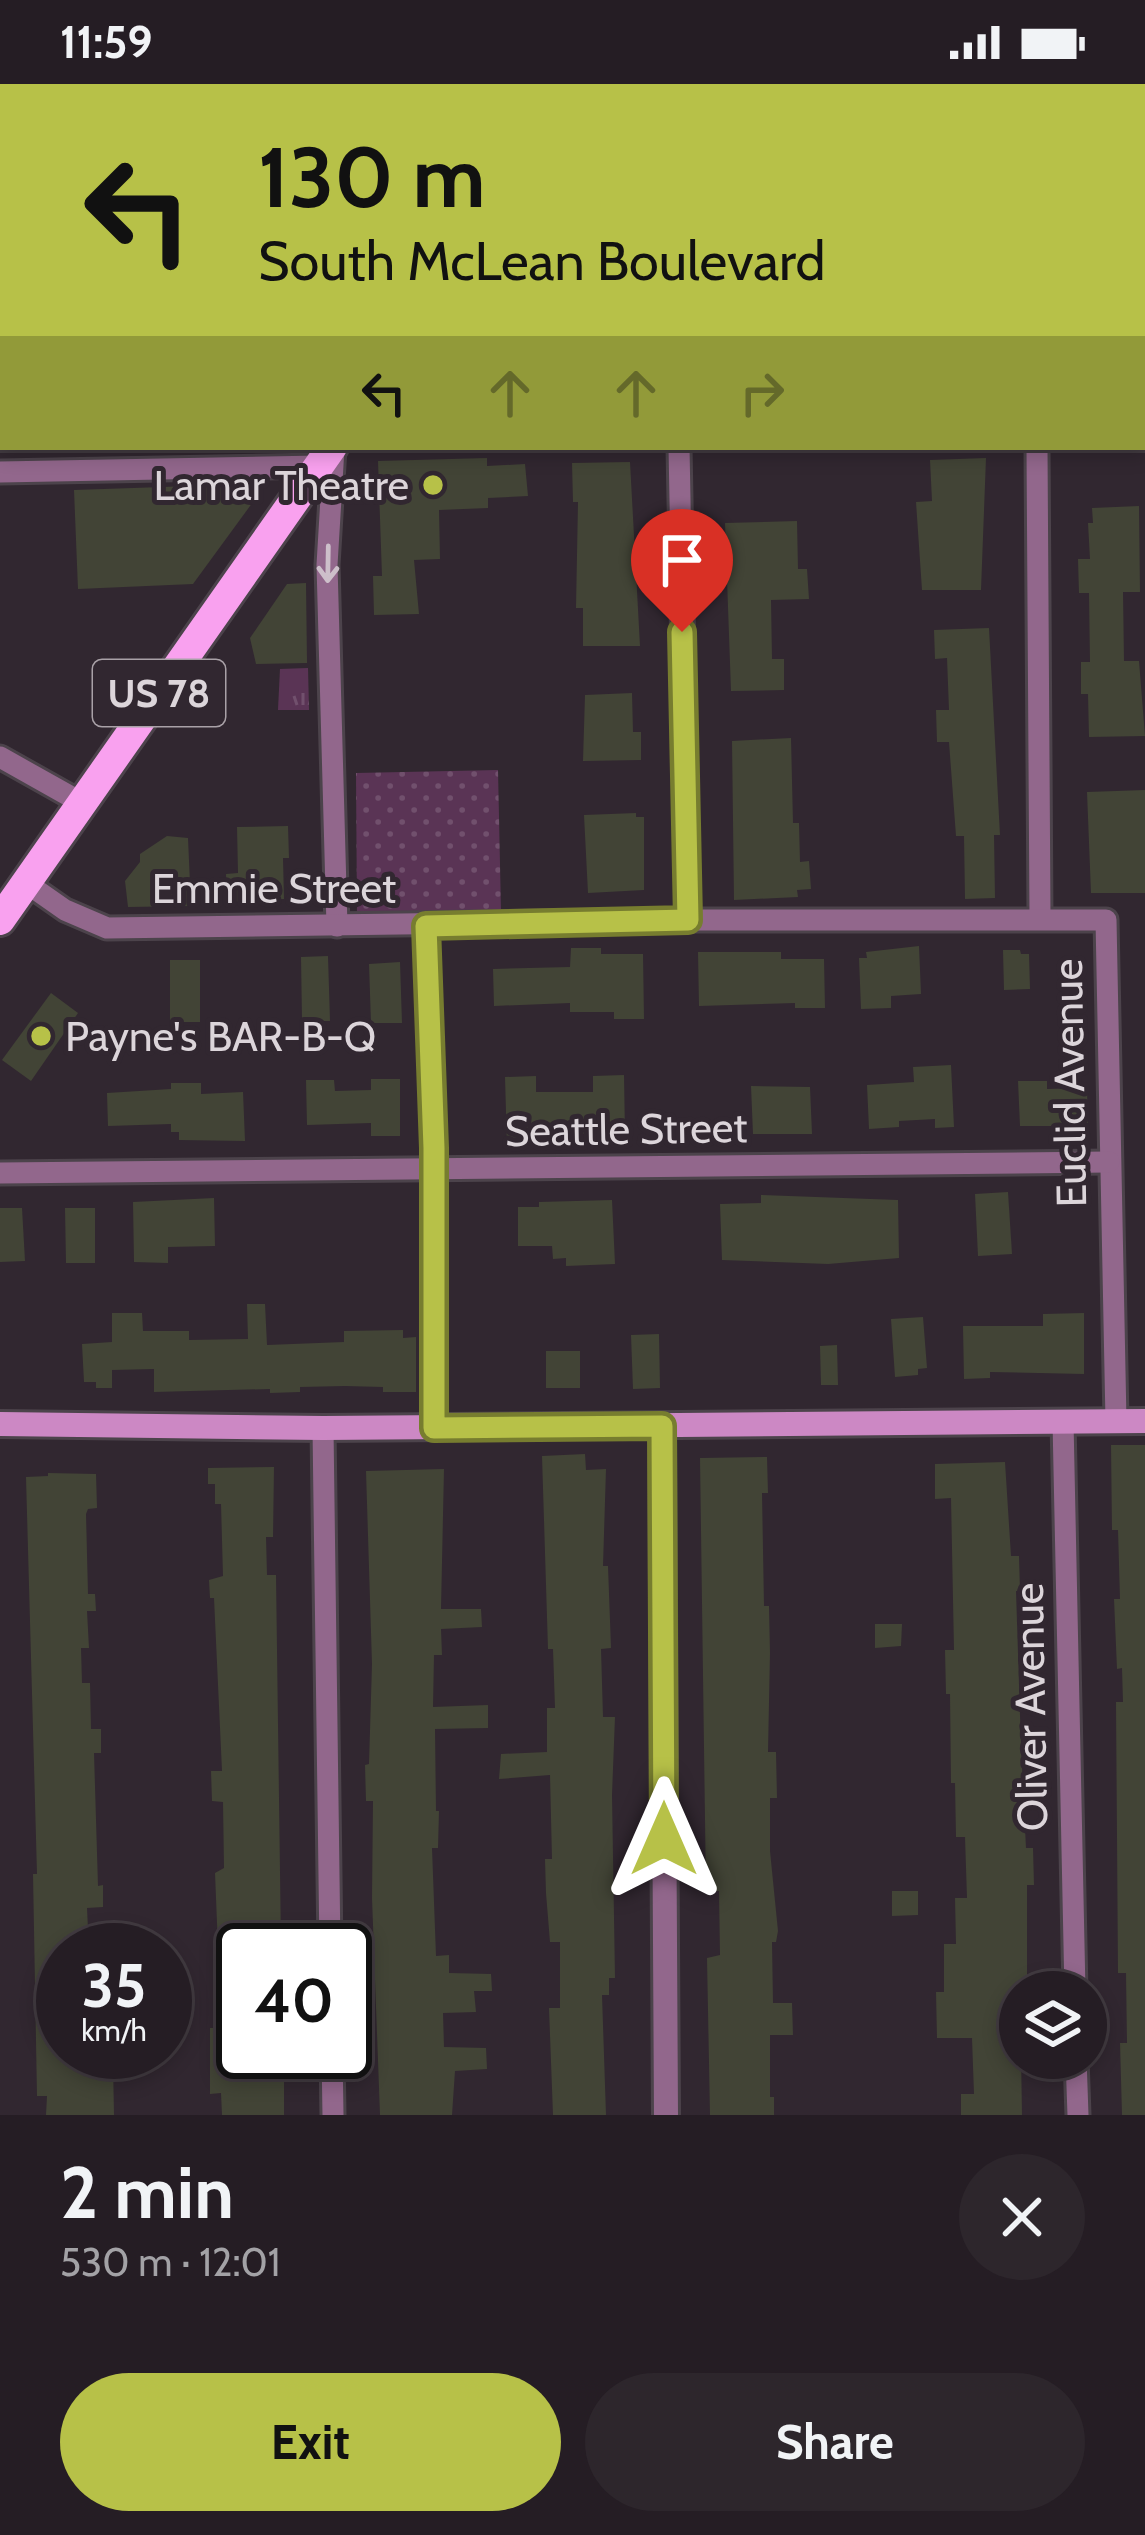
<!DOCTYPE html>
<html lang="en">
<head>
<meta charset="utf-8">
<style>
	:root { --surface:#251d24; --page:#2d262c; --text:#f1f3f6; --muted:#a3a2a6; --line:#423b41; --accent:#b7c148 }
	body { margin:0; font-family:Cabin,sans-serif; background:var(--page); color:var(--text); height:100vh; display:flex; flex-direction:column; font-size:45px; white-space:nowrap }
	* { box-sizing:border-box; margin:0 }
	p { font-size:39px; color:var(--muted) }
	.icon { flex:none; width:66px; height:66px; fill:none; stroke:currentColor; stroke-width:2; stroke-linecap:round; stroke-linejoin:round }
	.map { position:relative; height:2031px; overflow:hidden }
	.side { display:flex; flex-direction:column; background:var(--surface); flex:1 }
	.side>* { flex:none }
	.banner { position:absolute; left:0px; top:0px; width:1146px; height:366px; box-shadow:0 6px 18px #0003,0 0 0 3px var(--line); background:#b7c148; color:#111; overflow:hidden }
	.buttons { position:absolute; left:999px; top:1887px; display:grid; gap:24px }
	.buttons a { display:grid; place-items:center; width:108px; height:108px; border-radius:50%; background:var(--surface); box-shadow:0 6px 18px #0003,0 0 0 3px var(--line); font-size:60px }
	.speed { position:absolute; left:36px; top:1839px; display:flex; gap:24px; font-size:60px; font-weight:700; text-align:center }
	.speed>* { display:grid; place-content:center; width:156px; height:156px; border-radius:50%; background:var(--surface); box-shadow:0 6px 18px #0003,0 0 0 3px var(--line); line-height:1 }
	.speed small { font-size:30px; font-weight:400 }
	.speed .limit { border:6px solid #111; border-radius:18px; background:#fff; color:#111 }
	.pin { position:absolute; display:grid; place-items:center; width:102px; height:102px; color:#fff; margin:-123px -51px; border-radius:50% 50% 50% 0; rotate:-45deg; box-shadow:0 0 12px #0007 }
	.pin .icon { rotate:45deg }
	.me { position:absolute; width:132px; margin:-66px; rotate:0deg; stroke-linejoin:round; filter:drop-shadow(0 0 9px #0008) }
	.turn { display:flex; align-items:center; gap:42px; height:252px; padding:0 60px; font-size:54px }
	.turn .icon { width:156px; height:156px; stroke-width:2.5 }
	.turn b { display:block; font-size:84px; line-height:102px }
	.lanes { display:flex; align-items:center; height:114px; padding:0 60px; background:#0003; justify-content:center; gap:60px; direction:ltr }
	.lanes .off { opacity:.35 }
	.round { display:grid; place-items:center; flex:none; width:126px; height:126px; border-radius:63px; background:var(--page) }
	.headline { display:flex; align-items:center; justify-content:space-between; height:204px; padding:0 60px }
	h1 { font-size:72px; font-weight:700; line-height:90px }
	.button { display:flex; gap:24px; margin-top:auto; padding:24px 60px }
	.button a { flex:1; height:138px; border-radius:72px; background:var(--accent); color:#111; font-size:48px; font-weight:700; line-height:138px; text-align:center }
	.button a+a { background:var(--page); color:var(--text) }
	.status { display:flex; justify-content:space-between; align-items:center; height:84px; padding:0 60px; background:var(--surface); direction:ltr }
	.status svg { height:33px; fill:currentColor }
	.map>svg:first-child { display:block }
</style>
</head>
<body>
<div class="status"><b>11:59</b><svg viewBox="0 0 49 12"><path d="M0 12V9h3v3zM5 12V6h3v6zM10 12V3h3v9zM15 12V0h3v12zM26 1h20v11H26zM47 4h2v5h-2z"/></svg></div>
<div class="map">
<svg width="1145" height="2031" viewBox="0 0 1145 2031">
	<defs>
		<pattern id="grass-dots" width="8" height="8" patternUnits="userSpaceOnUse" patternTransform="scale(3)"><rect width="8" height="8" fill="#5a3455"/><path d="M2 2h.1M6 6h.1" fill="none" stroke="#71506d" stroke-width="1.8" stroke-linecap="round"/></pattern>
		<pattern id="park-tufts" width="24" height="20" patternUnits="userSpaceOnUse" patternTransform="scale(3)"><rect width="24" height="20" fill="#5a3455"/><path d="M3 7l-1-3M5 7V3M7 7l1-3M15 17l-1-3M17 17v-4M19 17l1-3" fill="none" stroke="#71506d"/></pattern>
	</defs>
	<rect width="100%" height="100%" fill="#312730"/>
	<path fill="url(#grass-dots)" d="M498 686 501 828 357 832 356 689Z"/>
	<path fill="url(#park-tufts)" d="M308 584 309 626H278L280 585Z"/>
	<g fill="#424436">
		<path d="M487 374V382L525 380 528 412 488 414V424L439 426 440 475 414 476 419 530 374 531 373 492H382L378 377Z"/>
		<path d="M986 374 981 506H922L916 418 932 417 930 376Z"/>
		<path d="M630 378 640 562H583V524H576L578 418H573L572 379Z"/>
		<path d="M251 400 261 407 193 500 78 505 74 406Z"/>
		<path d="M1139 422 1140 508H1123L1124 577H1139L1145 652 1089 653 1088 610H1081V578H1090L1089 509H1079L1078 475H1090L1088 439H1093L1092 424Z"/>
		<path d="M797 437 798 485H807L809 515 771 516 772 575H784V606L731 607 725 439Z"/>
		<path d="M306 499 307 579 256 580 250 554 287 500Z"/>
		<path d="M989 544 1000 751H994L995 814 965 815 964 752H956L949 658H937L936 626H949L947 574 935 575 934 546Z"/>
		<path d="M632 609 633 648H641V676L583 677 585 611Z"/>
		<path d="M791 654 793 739H799L800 778 809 777 811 805 797 806 798 813 734 816 732 657Z"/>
		<path d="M1145 706V809H1091L1087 708Z"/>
		<path d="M636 729V733H644V806L588 809 584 731Z"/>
		<path d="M288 742 289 774H283L284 815 227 818 226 790 238 789 237 743Z"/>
		<path d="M167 752 188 754 191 822 128 823 125 797 140 778V770Z"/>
		<path d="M919 862 921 910 891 912V924L861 925 859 874H867L866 868Z"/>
		<path d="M571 864H601V870H643L644 935H614V928H570V919L494 922 493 885 570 883Z"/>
		<path d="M1003 866H1020L1021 870H1029L1030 905 1004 906Z"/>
		<path d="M698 868H781V875H824L825 924H795V919L699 922Z"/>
		<path d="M328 872 330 937H302L301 873Z"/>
		<rect x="170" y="876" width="30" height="62"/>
		<path d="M400 878 402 939H371L369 880Z"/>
		<path d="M51 909 78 929 31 997 2 976Z"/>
		<path d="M951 981 954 1043 935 1044V1035L899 1037V1043L869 1045 867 1001 914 998 913 983Z"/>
		<path d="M624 991 625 1050H538V1062L507 1063 505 993 536 992V1008H593V992Z"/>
		<path d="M371 995H400V1052H371V1039L307 1041 306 996H334L335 1007 371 1006Z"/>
		<path d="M1018 997H1047V1005L1087 1004 1088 1048H1061V1042H1020Z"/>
		<path d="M171 999H201V1010L243 1008 245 1057 179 1056V1048H171V1040L108 1042 107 1009 171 1005Z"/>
		<path d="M751 1002 810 1003 812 1050H753Z"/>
		<path d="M1008 1108 1012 1170 978 1172 975 1110Z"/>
		<path d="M761 1111 898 1116 899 1174 828 1180 722 1176 720 1120 761 1119Z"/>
		<path d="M214 1114 215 1162 168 1163V1179L134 1178 133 1118Z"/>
		<path d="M612 1116 615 1180 566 1182V1174L553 1175 552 1162H518V1123H539V1118Z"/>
		<path d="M0 1124H22L25 1177 0 1178Z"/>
		<path d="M65 1124H95V1179H66Z"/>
		<path d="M247 1220H265L267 1261 344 1258V1247L403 1246V1254L416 1253V1308H383V1303L345 1302 300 1303V1308L270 1309V1305L154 1308V1285L112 1286V1304H96V1298H84L82 1260 112 1258V1229H142L143 1247H189V1256L248 1255Z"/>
		<path d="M1084 1229V1290L990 1288V1294L964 1295 963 1242H1043V1230Z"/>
		<path d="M923 1233 927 1284 918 1285V1291L895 1293 891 1235Z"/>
		<path d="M659 1250 660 1304 633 1305 631 1251Z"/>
		<path d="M837 1261 838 1301H821L820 1262Z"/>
		<rect x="546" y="1267" width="34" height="37"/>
		<path d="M1111 1361H1145V2031H1122L1120 1959H1127L1126 1889H1118L1116 1618H1123L1122 1584 1117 1585 1114 1515H1120L1118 1446H1112Z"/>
		<path d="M585 1370 586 1386 606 1385 603 1482H608L611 1564 601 1565 603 1633H615L612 1711 615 1894H609V1911H602L606 2031H553L549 1924H560V1858H550L546 1809 545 1775H552L550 1691 499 1695 501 1670 547 1668V1624H555L553 1565H548L542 1372Z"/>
		<path d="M767 1373 768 1409H762L764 1522H769L770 1569 768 1668H776L777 1714H770V1767L778 1847 776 1858H772L773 1919H792L793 1951H770V2013H774V2031H710L707 1874 720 1871 719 1807 706 1808 700 1374Z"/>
		<path d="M1005 1378 1011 1472H1019L1020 1507H1016L1021 1662 1026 1764H1033L1034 1801H1027V1895L1025 1908H1020L1022 2031H961V2010H974L972 1954H937L936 1908H944V1860H956L955 1814H967L965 1753H956L955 1699H951L950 1610H946L945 1566H954L951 1414 935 1415V1380Z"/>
		<path d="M274 1383 273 1453H266L267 1491H276L281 1862 243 1864V1919H228L227 1864H218L215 1789 224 1784 223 1718 212 1717 211 1687H222L214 1514H210L209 1496 223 1492 221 1420H215V1400H208V1384Z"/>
		<path d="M444 1385 441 1525H481L482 1543 441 1545 442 1571H434L433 1623 488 1621V1644L435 1645 436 1727H439L438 1764H432L436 1872 449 1871V1889L491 1890 492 1907H474L476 1928 443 1929 444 1963 486 1964 487 1985 455 1987 452 2031H380L372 1814 373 1717H366L365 1681 369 1680 372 1580 366 1387Z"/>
		<path d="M48 1389 96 1390 97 1424 88 1425 86 1430 88 1510H95L96 1527H87L89 1564H81L82 1599H90L91 1645H101V1669H94L98 1802 103 1801V1823L87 1824 89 1866H63V1979L113 1978 114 2031H46L47 2012H37L33 1790H37L26 1393 48 1392Z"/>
		<path d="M875 1540H902L901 1562 875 1564Z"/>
		<path d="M892 1807H918V1831L892 1832Z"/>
		<path d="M243 1933V1976H284V2031H222L221 2009 210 2010V1944H217L216 1934Z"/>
	</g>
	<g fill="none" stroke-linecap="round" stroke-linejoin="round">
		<defs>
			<g id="minor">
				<path d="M673 0V3"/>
				<path d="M1027 0V3"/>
				<path d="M1143 344H1145"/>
				<path d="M679 363 688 836"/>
				<path d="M1037 363 1040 833"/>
				<path d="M334 364 327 481 337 842"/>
				<path d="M0 388 319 382"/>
				<path d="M0 673 82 719"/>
				<path d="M25 798 65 826 107 844 688 836H1106L1116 1337"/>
				<path d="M426 842 434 1087V1344"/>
				<path d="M0 1089 1109 1078"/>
				<path d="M1063 1337 1075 1908"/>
				<path d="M323 1344 330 1866"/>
				<path d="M332 1968 333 2031"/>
				<path d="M1076 1974 1078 2031"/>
			</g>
			<path id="tertiary" d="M662 1342 666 2031"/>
			<path id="secondary" d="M0 1340 323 1344 1145 1337"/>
			<g id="primary">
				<path d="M588 3 590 0"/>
				<path d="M0 836 332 363"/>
			</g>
		</defs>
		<use href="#minor" stroke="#4c434b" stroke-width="27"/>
		<use href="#tertiary" stroke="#4c434b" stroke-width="30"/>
		<use href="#secondary" stroke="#4c434b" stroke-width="30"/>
		<use href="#primary" stroke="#4c434b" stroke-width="36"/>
		<use href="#minor" stroke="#92678c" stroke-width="21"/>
		<use href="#tertiary" stroke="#92678c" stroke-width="24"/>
		<use href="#secondary" stroke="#cc88c4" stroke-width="24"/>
		<use href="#primary" stroke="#f9a1ef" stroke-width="30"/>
	</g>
	<defs><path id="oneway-shaft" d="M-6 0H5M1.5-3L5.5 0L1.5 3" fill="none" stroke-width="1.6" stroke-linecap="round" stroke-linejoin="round" transform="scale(3)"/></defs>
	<use stroke="#cdbfca" href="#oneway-shaft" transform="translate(328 480) rotate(91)"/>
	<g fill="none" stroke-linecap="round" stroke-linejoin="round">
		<defs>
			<path id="route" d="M664 1755 662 1342 434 1344V1064L426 842 688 836 682 548"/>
		</defs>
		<use href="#route" stroke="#777d2f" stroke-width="30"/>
		<use href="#route" stroke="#b7c148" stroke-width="21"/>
	</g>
	<g fill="#b7c148" stroke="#312730" stroke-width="4.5">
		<circle cx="433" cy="401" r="12"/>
		<circle cx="41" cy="952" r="12"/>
	</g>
	<g text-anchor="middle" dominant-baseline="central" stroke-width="10" stroke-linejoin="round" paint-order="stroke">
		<rect fill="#312730" stroke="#a9a1a7" stroke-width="3" x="93" y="576" width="132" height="66" rx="9"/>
		<g font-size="39" font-weight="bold" fill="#dcd5da">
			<text x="159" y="609">US 78</text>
		</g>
		<g font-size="42" fill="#dcd5da" stroke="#312730" text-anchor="end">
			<text x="409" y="401">Lamar Theatre</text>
			<text x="65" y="952" text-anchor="start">Payne's BAR-B-Q</text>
		</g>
		<g font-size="42" fill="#dcd5da" stroke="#312730">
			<text x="274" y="804">Emmie Street</text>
			<text transform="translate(1069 999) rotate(-91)">Euclid Avenue</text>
			<text transform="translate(626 1045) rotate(-1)">Seattle Street</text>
			<text transform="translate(1030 1623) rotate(-91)">Oliver Avenue</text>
		</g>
	</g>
</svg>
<div class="buttons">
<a><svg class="icon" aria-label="layers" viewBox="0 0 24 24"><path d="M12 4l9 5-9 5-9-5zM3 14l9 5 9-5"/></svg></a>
</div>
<div class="speed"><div>35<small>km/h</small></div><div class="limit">40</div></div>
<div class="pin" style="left:682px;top:548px;background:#d93025"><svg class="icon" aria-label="arrive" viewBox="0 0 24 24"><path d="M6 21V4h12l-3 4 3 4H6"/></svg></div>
<svg class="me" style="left:664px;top:1755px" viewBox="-20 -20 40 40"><path d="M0-17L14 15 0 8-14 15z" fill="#b7c148" stroke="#fff" stroke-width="4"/></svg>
<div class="banner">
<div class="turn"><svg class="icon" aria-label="left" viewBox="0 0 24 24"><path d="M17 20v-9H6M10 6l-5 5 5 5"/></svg><div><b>130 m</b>South McLean Boulevard</div></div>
<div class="lanes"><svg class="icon" aria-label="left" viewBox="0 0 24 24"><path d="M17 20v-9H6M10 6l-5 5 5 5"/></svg><svg class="icon off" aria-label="ahead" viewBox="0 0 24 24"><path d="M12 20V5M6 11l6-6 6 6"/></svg><svg class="icon off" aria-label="ahead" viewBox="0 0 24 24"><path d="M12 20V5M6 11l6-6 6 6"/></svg><svg class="icon off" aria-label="right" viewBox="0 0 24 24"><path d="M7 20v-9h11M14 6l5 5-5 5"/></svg></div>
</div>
</div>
<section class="side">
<div class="headline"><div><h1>2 min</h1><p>530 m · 12:01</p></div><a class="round"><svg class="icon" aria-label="close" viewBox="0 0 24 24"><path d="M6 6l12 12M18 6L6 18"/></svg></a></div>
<div class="button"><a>Exit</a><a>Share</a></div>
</section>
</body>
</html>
